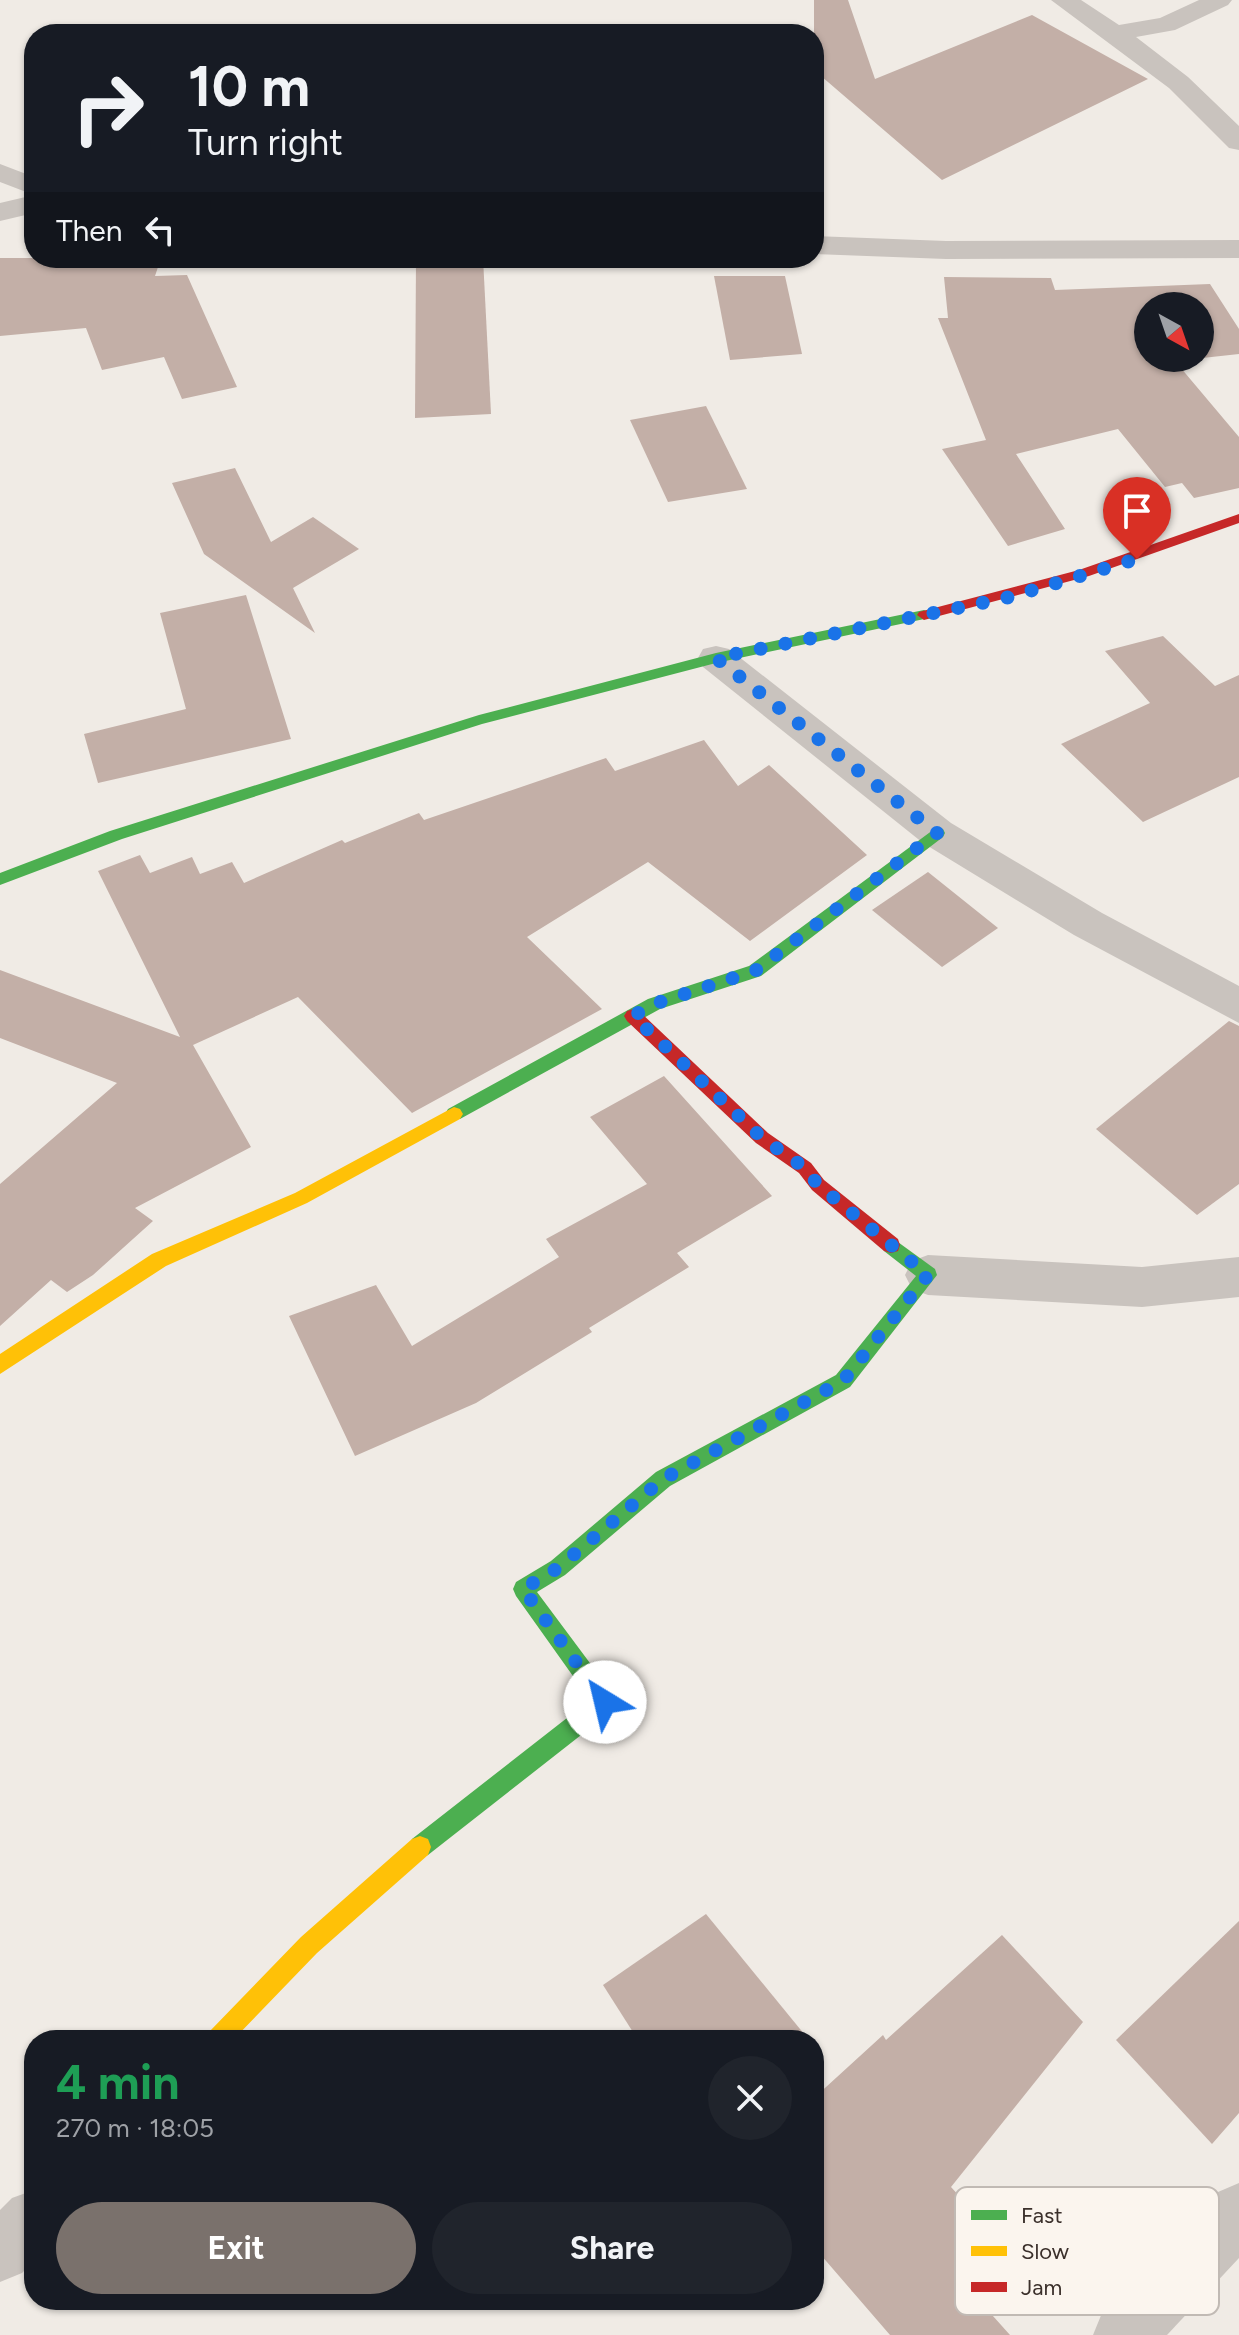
<!DOCTYPE html>
<html lang="en">
<head>
<meta charset="utf-8">
<style>
	:root { --surface:#171b24; --page:#20242c; --text:#f1f3f6; --muted:#9ea1a6; --accent:#7a716c }
	body { margin:0; font-family:Figtree,sans-serif; background:var(--page); color:var(--text); height:100vh; display:flex; flex-direction:column; font-size:30px; white-space:nowrap }
	* { box-sizing:border-box; margin:0 }
	p { font-size:26px; color:var(--muted) }
	.icon { flex:none; width:44px; height:44px; fill:none; stroke:currentColor; stroke-width:2; stroke-linecap:round; stroke-linejoin:round }
	.map { position:relative; flex:1; overflow:hidden }
	.details { position:absolute; left:24px; top:2030px; width:800px; height:280px; display:flex; flex-direction:column; background:var(--surface); border-radius:32px; box-shadow:0 2px 6px #0004 }
	.details>* { flex:none }
	.banner { position:absolute; left:24px; top:24px; width:800px; height:244px; border-radius:32px; box-shadow:0 2px 6px #0004; background:#171b24; color:var(--text); overflow:hidden }
	.needle { width:52px; rotate:140deg }
	.fabs { position:absolute; left:1134px; top:292px; display:grid; gap:16px }
	.fabs a { display:grid; place-items:center; width:80px; height:80px; border-radius:50%; background:var(--surface); box-shadow:0 2px 6px #0004; font-size:40px }
	.pin { position:absolute; display:grid; place-items:center; width:68px; height:68px; color:#fff; margin:-82px -34px; border-radius:50% 50% 50% 0; rotate:-45deg; box-shadow:0 0 8px #0007 }
	.pin .icon { rotate:45deg }
	.me { position:absolute; width:88px; margin:-44px; rotate:324deg; stroke-linejoin:round; filter:drop-shadow(0 0 6px #0008) }
	.turn { display:flex; align-items:center; gap:28px; height:168px; padding:0 32px; font-size:36px }
	.turn .icon { width:104px; height:104px; stroke-width:2.5 }
	.turn b { display:block; font-size:56px; line-height:68px }
	.then { display:flex; align-items:center; height:76px; padding:0 32px; background:#0003; gap:16px; font-size:30px }
	.round { display:grid; place-items:center; flex:none; width:84px; height:84px; border-radius:42px; background:var(--page) }
	.head { display:flex; align-items:center; justify-content:space-between; height:136px; padding:0 32px }
	h1 { font-size:48px; font-weight:700; line-height:60px; color:#1e9e55 }
	.action { display:flex; gap:16px; margin-top:auto; padding:16px 32px }
	.action a { flex:1; height:92px; border-radius:48px; background:var(--accent); color:#fff; font-size:32px; font-weight:700; line-height:92px; text-align:center }
	.action a+a { background:var(--page); color:var(--text) }
	.map>svg:first-child { display:block }
</style>
</head>
<body>
<div class="map">
<svg width="1239" height="2335" viewBox="0 0 1239 2335">
	<rect width="100%" height="100%" fill="#f0ebe5"/>
	<g fill="#c3afa7" fill-rule="evenodd">
		<path d="M814 0H848L875 79 1032 15 1148 79 942 180 814 70Z"/>
		<path d="M0 258H161L155 276 187 275 237 387 182 399 164 357 102 370 86 328 0 336Z"/>
		<path d="M416 258H483L491 414 415 418Z"/>
		<path d="M714 276H785L802 354 730 360Z"/>
		<path d="M944 277 1051 278 1055 290 1210 284 1239 329V354L1175 361 1239 437V488L1194 498 1182 483 1165 487 1118 429 1016 454 1065 529 1008 546 942 449 986 440 938 318H948ZM1148 306H1200V358H1148Z"/>
		<path d="M706 406 747 489 668 502 630 420Z"/>
		<path d="M235 468 271 542 313 517 359 549 293 588 315 633 204 554 172 483Z"/>
		<path d="M246 595 291 739 98 783 84 734 186 709 160 613Z"/>
		<path d="M1163 636 1215 686 1239 675V777L1143 822 1061 744 1150 703 1105 651Z"/>
		<path d="M704 740 738 786 769 765 867 855 750 941 648 862 527 937 602 1009 412 1113 298 997 193 1045 251 1147 135 1208 153 1221 93 1275 67 1292 51 1280 0 1326V1184L117 1083 0 1038V970L180 1037 98 871 140 855 150 873 192 857 200 874 232 862 244 883 342 840 345 843 419 813 424 820 606 758 615 771Z"/>
		<path d="M928 872 998 928 942 967 872 910Z"/>
		<path d="M1229 1021 1239 1026V1184L1197 1215 1096 1129Z"/>
		<path d="M664 1076 772 1196 677 1253 689 1267 589 1328 592 1332 476 1403 355 1456 289 1316 376 1285 412 1346 559 1257 546 1239 647 1184 590 1117Z"/>
		<path d="M706 1914 809 2040H638L603 1985Z"/>
		<path d="M1239 1921V2113L1212 2144 1116 2040Z"/>
		<path d="M1002 1935 1083 2022 951 2187 1002 2243 967 2287 1010 2335H890L814 2247V2098L883 2035 886 2040Z"/>
	</g>
	<g fill="none" stroke-linecap="round" stroke-linejoin="round">
		<g fill="#c9c3be" fill-rule="evenodd">
			<path d="M1051 0H1081L1119 25 1160 18 1199 0H1232L1228 5 1175 30 1136 37 1188 77 1239 126V150L1229 148 1169 88Z"/>
			<path d="M0 164 34 177V213L0 221V203L34 195 0 182Z"/>
			<path d="M814 236 946 241 1239 240V258L946 259 814 254Z"/>
			<path d="M716 646 729 649 951 823 1102 913 1239 986V1023L1074 935 923 843 703 667 698 658 703 649Z"/>
			<path d="M928 1255 1142 1267 1239 1257V1297L1142 1307 928 1295 912 1289 905 1275 912 1261Z"/>
			<path d="M1239 2183V2258L1167 2335H1093L1102 2313 1218 2192Z"/>
			<path d="M34 2190V2261L22 2273 0 2282V2210L12 2198Z"/>
		</g>
		<g fill="#4caf50" fill-rule="evenodd">
			<path d="M924 610 929 612V618L716 663 482 724 122 839 0 885V873L110 831 479 715 716 653Z"/>
			<path d="M937 827 943 829 945 833 943 837 761 976 660 1009 460 1119H448L445 1114 448 1109 648 999 749 966Z"/>
			<path d="M891 1237 935 1269 937 1275 850 1387 670 1486 565 1575 537 1592 613 1694 616 1702 613 1710 428 1855 420 1858 412 1855 409 1847 412 1839 590 1700 516 1596 513 1589 516 1582 551 1561 656 1472 836 1375 916 1276 884 1251 882 1245 884 1239Z"/>
		</g>
		<g fill="#ffc107" fill-rule="evenodd">
			<path d="M454 1107 460 1109 463 1114 460 1119 307 1203 166 1266 0 1374V1354L152 1254 295 1193Z"/>
			<path d="M420 1836 428 1839 431 1847 428 1855 317 1953 233 2040H205L209 2032 301 1937 412 1839Z"/>
		</g>
		<g fill="#c62828" fill-rule="evenodd">
			<path d="M1239 514V523L1089 576 924 620 917 615 919 612 1079 570Z"/>
			<path d="M633 1009 639 1011 768 1133 811 1163 824 1180 898 1239 900 1245 898 1251 891 1253 884 1251 812 1190 799 1173 756 1143 627 1021 624 1016 627 1011Z"/>
		</g>
	</g>
	<g fill="none" stroke-linecap="round" stroke-linejoin="round">
		<path stroke="#1a73e8" stroke-width="14" stroke-dasharray="0 25.2" d="M605 1702 523 1589 558 1568 663 1479 843 1381 928 1275 818 1185 805 1168 762 1138 633 1016 654 1004 755 971 937 833 716 658 1006 598 1137 559"/>
	</g>
	<rect x="955" y="2187" width="264" height="128" rx="12" fill="#fbf5ee" stroke="#c1bab4" stroke-width="2"/>
	<rect x="971" y="2210" width="36" height="10" fill="#4caf50"/>
	<rect x="971" y="2246" width="36" height="10" fill="#ffc107"/>
	<rect x="971" y="2282" width="36" height="10" fill="#c62828"/>
	<g font-size="22" fill="#3b302b">
		<text x="1021" y="2223">Fast</text>
		<text x="1021" y="2259">Slow</text>
		<text x="1021" y="2295">Jam</text>
	</g>
</svg>
<div class="fabs">
<a><svg class="needle" viewBox="-14 -14 28 28"><path d="M0-13l5 13h-10z" fill="#e53935"/><path d="M0 13l5-13h-10z" fill="#9ea1a6"/></svg></a>
</div>
<div class="pin" style="left:1137px;top:559px;background:#d93025"><svg class="icon" aria-label="arrive" viewBox="0 0 24 24"><path d="M6 21V4h12l-3 4 3 4H6"/></svg></div>
<svg class="me" style="left:605px;top:1702px" viewBox="-20 -20 40 40"><circle r="19" fill="#fff"/><path d="M0-13L10 11 0 6-10 11z" fill="#1a73e8"/></svg>
<div class="banner">
<div class="turn"><svg class="icon" aria-label="right" viewBox="0 0 24 24"><path d="M7 20v-9h11M14 6l5 5-5 5"/></svg><div><b>10 m</b>Turn right</div></div>
<div class="then">Then<svg class="icon" aria-label="left" viewBox="0 0 24 24"><path d="M17 20v-9H6M10 6l-5 5 5 5"/></svg></div>
</div>
<section class="details">
<div class="head"><div><h1>4 min</h1><p>270 m · 18:05</p></div><a class="round"><svg class="icon" aria-label="close" viewBox="0 0 24 24"><path d="M6 6l12 12M18 6L6 18"/></svg></a></div>
<div class="action"><a>Exit</a><a>Share</a></div>
</section>
</div>
</body>
</html>
